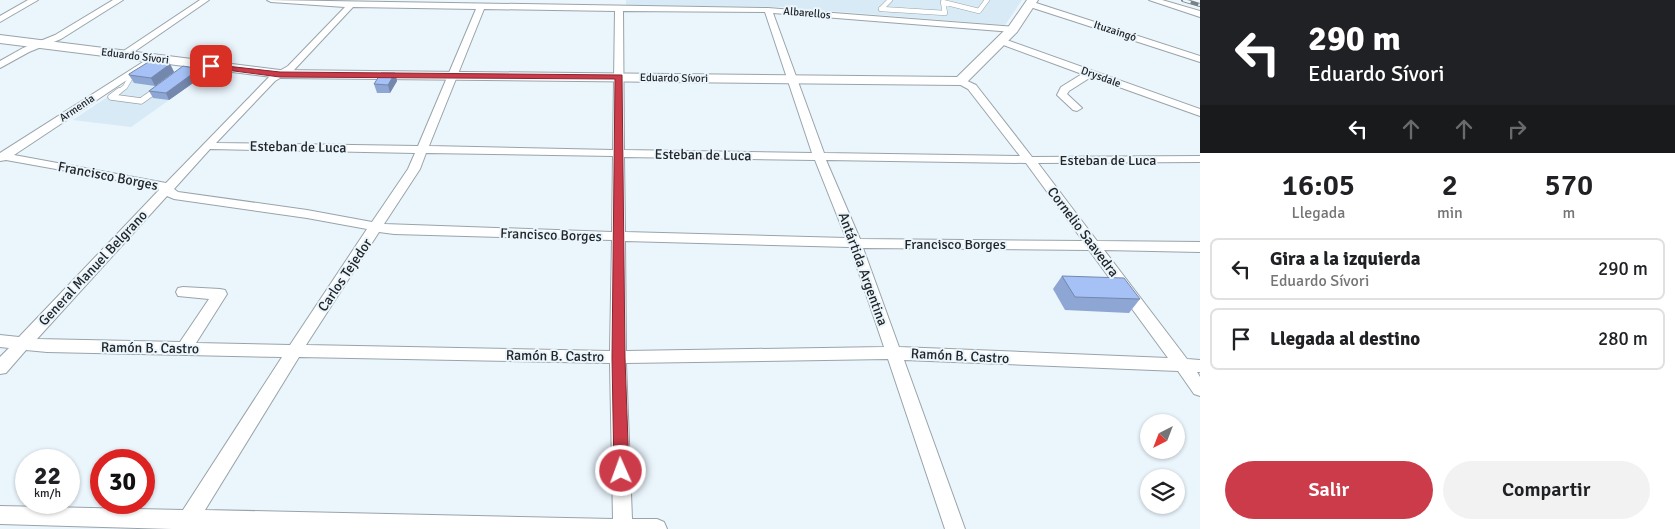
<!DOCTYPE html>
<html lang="es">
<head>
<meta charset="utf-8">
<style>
	:root { --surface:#fff; --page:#f2f2f2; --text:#202124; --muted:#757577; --line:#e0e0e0; --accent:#cc3b4a }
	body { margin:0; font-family:Signika,sans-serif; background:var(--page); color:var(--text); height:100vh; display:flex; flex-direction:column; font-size:19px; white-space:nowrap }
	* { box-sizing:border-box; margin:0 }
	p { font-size:16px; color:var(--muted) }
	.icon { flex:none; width:28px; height:28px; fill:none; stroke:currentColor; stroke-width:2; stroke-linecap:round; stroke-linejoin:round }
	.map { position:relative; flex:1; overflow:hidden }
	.sheet { display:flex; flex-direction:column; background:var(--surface); width:475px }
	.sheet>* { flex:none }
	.banner { background:#202124; color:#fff; overflow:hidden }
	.needle { width:32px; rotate:222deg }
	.controls { position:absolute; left:1140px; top:414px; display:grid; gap:10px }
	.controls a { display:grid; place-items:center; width:45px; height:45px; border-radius:50%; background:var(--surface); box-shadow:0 1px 4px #0004; font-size:25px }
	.speed { position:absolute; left:15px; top:449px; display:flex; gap:10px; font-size:25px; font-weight:700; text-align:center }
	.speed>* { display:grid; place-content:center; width:65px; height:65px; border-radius:50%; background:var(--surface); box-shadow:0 1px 4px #0004; line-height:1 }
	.speed small { font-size:12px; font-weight:400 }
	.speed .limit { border:8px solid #d22; background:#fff; color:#111 }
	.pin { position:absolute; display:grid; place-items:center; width:42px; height:42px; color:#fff; margin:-21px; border-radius:10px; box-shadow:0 2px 8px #0006 }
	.me { position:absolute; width:55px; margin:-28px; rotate:358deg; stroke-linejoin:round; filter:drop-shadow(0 0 4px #0008) }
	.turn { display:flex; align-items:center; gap:18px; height:105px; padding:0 25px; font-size:22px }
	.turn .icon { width:65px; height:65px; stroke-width:2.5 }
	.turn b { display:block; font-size:35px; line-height:42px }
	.lanes { display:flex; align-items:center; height:48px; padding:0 25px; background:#0003; justify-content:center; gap:25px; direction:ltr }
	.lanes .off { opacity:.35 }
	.eta { display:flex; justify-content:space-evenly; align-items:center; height:85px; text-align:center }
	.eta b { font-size:30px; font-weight:600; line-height:35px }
	.action { display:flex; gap:10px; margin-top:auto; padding:10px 25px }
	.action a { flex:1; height:58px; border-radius:30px; background:var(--accent); color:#fff; font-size:20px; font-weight:600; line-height:58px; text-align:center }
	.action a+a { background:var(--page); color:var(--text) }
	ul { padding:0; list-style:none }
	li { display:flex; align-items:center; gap:15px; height:62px; margin:0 10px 8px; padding:0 15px; border:2px solid var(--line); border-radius:8px }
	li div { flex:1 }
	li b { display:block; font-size:19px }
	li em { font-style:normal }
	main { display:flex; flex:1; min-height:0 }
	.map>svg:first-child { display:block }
</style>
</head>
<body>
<main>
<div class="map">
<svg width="1200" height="529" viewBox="0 0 1200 529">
	<rect width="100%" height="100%" fill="#eaf5fc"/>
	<g fill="#d7eaf5">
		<path d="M626 0H1022L1005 25 780 7 626 5Z"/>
		<path d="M151 68 203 76 131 127 73 120Z"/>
	</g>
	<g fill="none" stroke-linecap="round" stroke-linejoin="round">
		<defs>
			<g id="lane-far1">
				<path d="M881 9 945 13 943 2 979 11 987 0"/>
				<path d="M881 9 890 0"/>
				<path d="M117 93 125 87 135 70"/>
				<path d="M153 93 158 89"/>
			</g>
			<path id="lane" d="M119 91 111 97 141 101 155 91"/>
			<g id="street">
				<path d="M28 0H38L0 22V16Z"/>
				<path d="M113 0H123L61 39 29 52 0 68V61L23 48 55 35Z"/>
				<path d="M200 0H209L128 56H122V52Z"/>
				<path d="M267 0 768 8 1016 27V31L1013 32 773 13 824 153 1020 156 968 89 957 83V79H963L976 85 1032 157 1200 156V162L1038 163 1097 241 1200 242V252L1104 250 1187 359 1200 360V372H1197L1200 377V396L1194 394 1178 371 904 360 965 529H945L888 359 626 363 632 519H657L664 522 667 529H172L0 524V506L183 510 282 357 47 352 26 350 6 373 0 374V357L9 348 0 347V335L19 337 159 190 156 187 6 160 0 161V153L154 55 159 58 157 60 14 155 166 183 269 77 288 66 345 7 271 2ZM353 7 476 9 418 146 216 143 275 81 294 70ZM484 9 615 11 613 150 429 146ZM623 11 765 12 812 153 624 150ZM210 149 415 153 408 169 372 222 307 210 178 192 174 189ZM426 153 613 156 612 232 384 224 420 169ZM624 157 815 160 846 238 625 232ZM826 160 1026 163 1083 241 860 239ZM167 196 174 199 307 218 367 229 290 345 196 343 227 294 225 290 220 289 183 287 178 288 176 292 178 296 209 299 180 342 37 339ZM379 232 394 234 612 240 610 351 306 345ZM625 241 850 247 884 347 626 351ZM863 248 1089 250 1168 358 899 347ZM299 357 610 363 613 519 205 510Z"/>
				<path d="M1149 0H1162L1200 11V17Z"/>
				<path d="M1027 2H1033L1200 56V62L1027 6Z"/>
				<path d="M1001 38 1200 109V116L1091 77 1069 91 1067 94 1082 108 1077 111 1073 110 1057 95 1061 87 1082 74 998 43 997 41Z"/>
			</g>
			<path id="secondary" d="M1027 0H1038L1017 32 965 84 960 85 280 78 0 43V35L280 70 957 77 1009 26Z"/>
		</defs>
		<use href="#lane-far1" stroke="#99a4aa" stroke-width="5.5"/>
		<use href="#lane" stroke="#99a4aa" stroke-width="7"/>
		<use href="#street" stroke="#99a4aa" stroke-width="2"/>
		<use href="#secondary" stroke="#99a4aa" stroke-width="2"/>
		<use href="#lane-far1" stroke="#fff" stroke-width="4.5"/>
		<use href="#lane" stroke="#fff" stroke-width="5.5"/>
		<use href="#street" fill="#fff" fill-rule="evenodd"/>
		<use href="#secondary" fill="#fff" fill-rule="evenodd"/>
		<defs>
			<path id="rail" d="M1183 0 1200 5"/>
		</defs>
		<use href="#rail" stroke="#7a8186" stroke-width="4"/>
		<use href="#rail" stroke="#eaf5fc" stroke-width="2.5" stroke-dasharray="8" stroke-linecap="butt"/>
	</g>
	<g fill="#8ea6d4">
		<path d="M170 64 174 72 155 86 134 83 129 75Z"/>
		<path d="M199 69 203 76 169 100 153 98 149 91Z"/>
		<path d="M395 73 397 81 390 93H377L374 84Z"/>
		<path d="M1062 276 1140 299 1129 313 1065 310 1053 289Z"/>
	</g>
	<g fill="#7487ac">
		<path d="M170 64 174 72 155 86 151 78Z"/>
		<path d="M199 69 203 76 169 100 166 93Z"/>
		<path d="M395 73 397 81 390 93 388 85Z"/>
	</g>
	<g fill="#a5c1f6" stroke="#7487ac">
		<path d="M150 61 170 64 151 78 129 75V74Z"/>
		<path d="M183 66 199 69 166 93 149 91Z"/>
		<path d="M381 73H395L388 85 374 84Z"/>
		<path d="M1062 276 1124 278 1140 299 1075 297Z"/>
	</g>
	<path fill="#cc3b4a" stroke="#852630" d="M208 64 280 72 622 75 625 358 629 471 627 476 621 478 616 476 614 471 612 358 615 79 280 77 211 68 207 66Z"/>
	<g text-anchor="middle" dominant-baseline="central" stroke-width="4" stroke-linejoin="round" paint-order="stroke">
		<g font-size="11" fill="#222629" stroke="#eaf5fc">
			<text transform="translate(807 13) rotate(5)">Albarellos</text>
			<text transform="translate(1115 31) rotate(18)">Ituzaingó</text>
			<text transform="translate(135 56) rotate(7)">Eduardo Sívori</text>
			<text transform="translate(1101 77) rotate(20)">Drysdale</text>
			<text transform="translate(674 78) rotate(1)">Eduardo Sívori</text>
			<text transform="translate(77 108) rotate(-34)">Armenia</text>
		</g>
		<g font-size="14" fill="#222629" stroke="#eaf5fc">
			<text transform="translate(298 147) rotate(1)">Esteban de Luca</text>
			<text transform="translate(703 155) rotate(1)">Esteban de Luca</text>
			<text x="1108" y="160">Esteban de Luca</text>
			<text transform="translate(108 176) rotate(11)">Francisco Borges</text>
			<text transform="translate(1083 232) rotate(53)">Cornelio Saavedra</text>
			<text transform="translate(551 235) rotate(2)">Francisco Borges</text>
			<text x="955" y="244">Francisco Borges</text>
			<text transform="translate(93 268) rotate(-47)">General Manuel Belgrano</text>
			<text transform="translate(863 269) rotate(70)">Antártida Argentina</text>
			<text transform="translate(345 275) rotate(-56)">Carlos Tejedor</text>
			<text transform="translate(150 348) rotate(1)">Ramón B. Castro</text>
			<text transform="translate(555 356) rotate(1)">Ramón B. Castro</text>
			<text transform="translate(960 356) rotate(3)">Ramón B. Castro</text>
		</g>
	</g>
</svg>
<div class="controls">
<a><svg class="needle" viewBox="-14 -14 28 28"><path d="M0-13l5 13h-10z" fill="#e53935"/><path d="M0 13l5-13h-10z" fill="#757577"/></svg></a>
<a><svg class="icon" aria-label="layers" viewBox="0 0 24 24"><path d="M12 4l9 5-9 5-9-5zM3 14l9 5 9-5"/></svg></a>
</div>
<div class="speed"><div>22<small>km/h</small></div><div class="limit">30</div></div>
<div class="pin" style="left:211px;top:66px;background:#d93025"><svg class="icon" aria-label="arrive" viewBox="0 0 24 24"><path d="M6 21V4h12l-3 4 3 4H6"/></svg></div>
<svg class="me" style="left:621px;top:471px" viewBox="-20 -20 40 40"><circle r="17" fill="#cc3b4a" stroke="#fff" stroke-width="3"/><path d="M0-11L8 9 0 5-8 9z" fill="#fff"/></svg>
</div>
<section class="sheet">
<div class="banner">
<div class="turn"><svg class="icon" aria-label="left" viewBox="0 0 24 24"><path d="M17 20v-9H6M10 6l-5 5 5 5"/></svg><div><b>290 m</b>Eduardo Sívori</div></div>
<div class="lanes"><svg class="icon" aria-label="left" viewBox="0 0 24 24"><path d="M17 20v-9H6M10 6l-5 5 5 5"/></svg><svg class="icon off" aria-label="ahead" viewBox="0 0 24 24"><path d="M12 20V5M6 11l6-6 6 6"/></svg><svg class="icon off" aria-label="ahead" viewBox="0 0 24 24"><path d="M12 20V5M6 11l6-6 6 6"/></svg><svg class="icon off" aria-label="right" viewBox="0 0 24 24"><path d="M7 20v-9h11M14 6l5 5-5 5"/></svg></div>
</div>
<div class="eta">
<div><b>16:05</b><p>Llegada</p></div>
<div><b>2</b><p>min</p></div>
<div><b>570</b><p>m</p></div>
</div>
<ul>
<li><svg class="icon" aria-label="left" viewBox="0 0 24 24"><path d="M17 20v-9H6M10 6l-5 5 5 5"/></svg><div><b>Gira a la izquierda</b><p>Eduardo Sívori</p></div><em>290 m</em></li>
<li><svg class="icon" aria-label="arrive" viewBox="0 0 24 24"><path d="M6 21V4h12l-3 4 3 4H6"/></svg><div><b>Llegada al destino</b></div><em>280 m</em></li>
</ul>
<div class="action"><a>Salir</a><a>Compartir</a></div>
</section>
</main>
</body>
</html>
